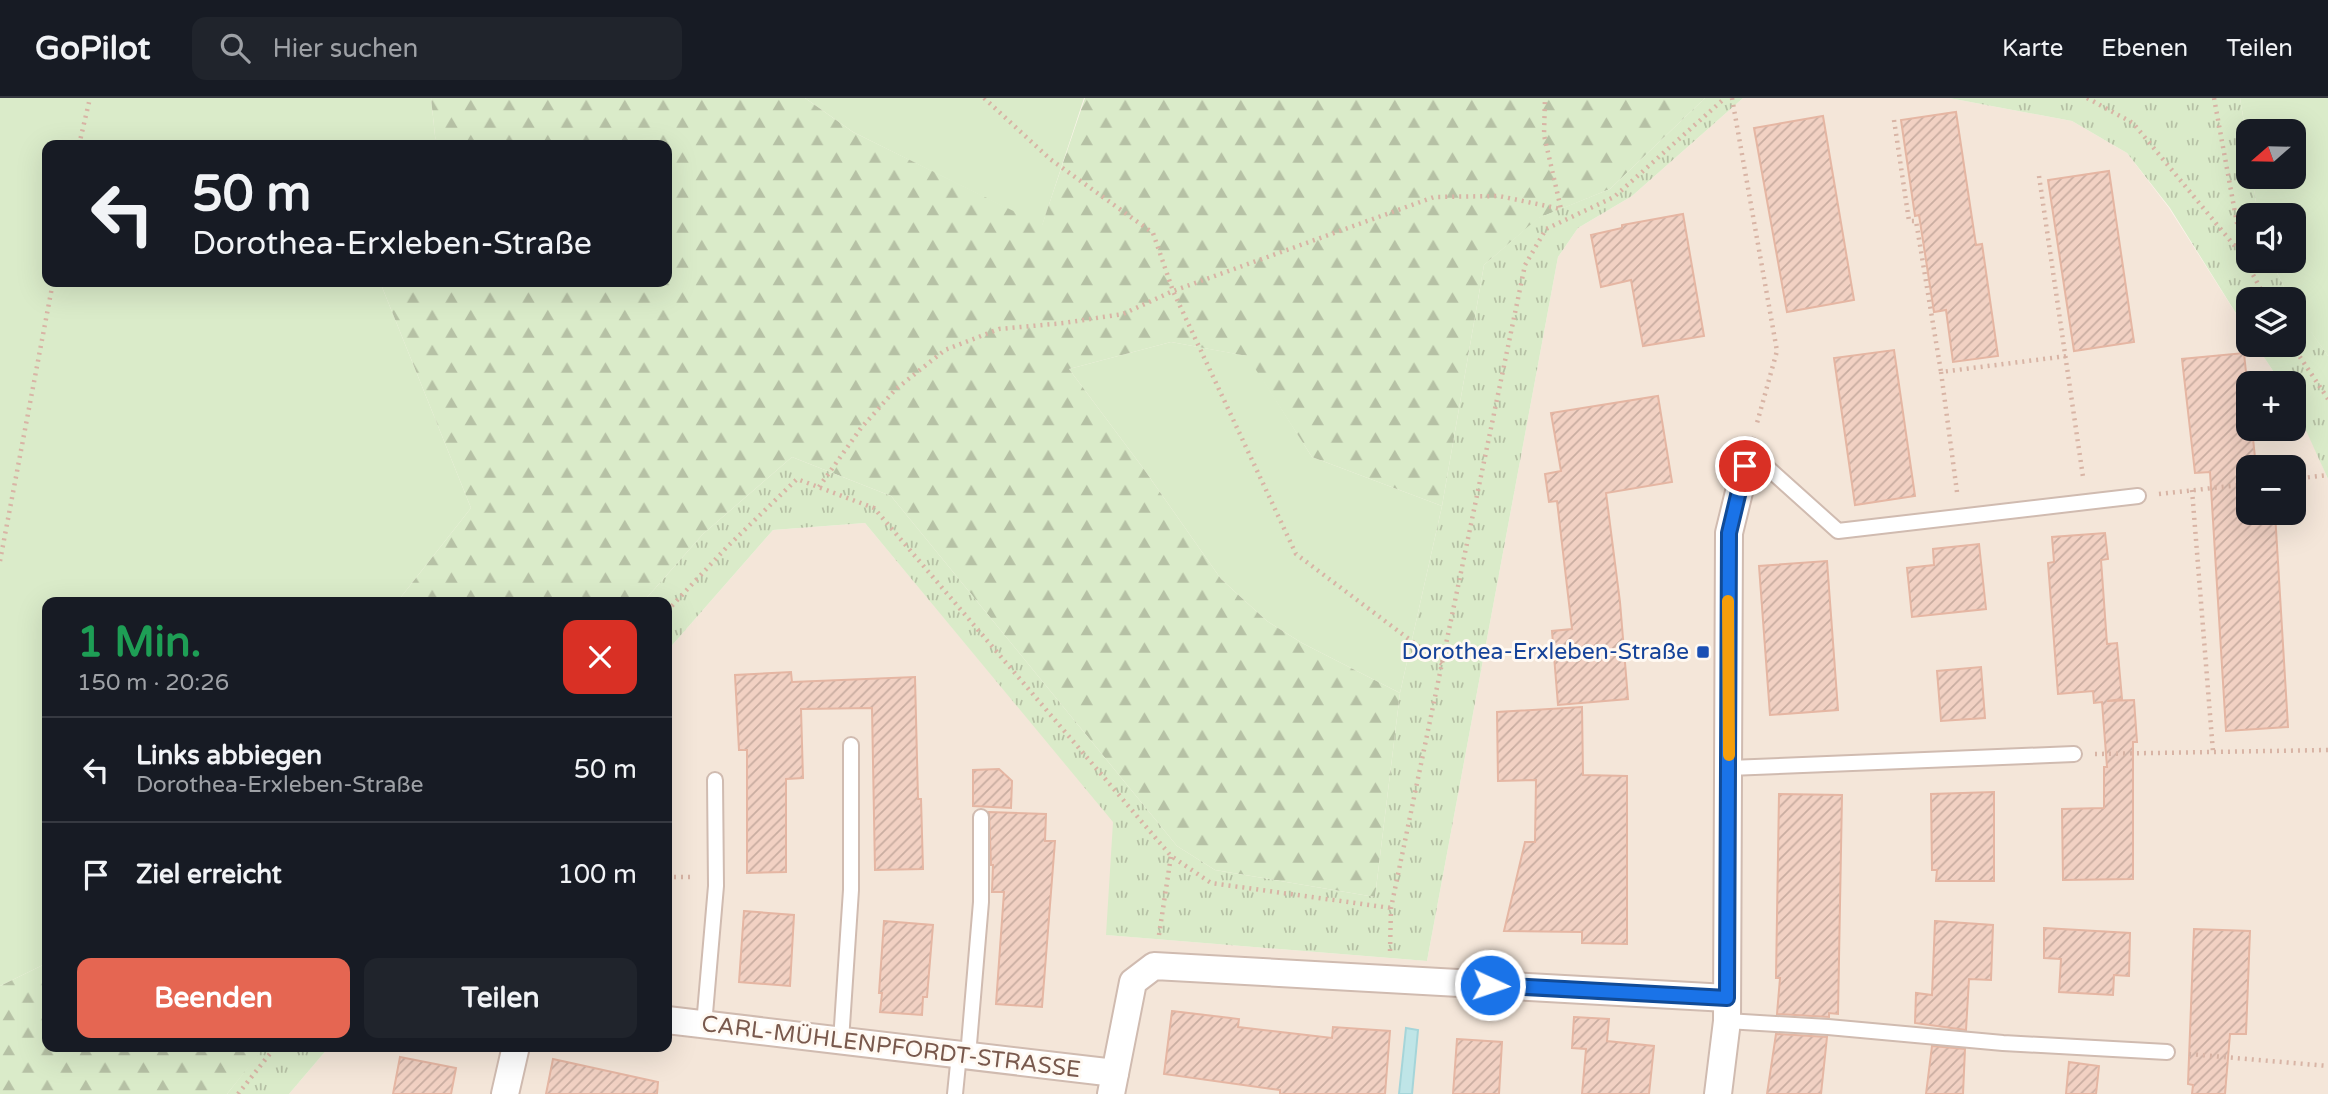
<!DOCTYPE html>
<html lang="de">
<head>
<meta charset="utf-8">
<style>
	:root { --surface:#171b24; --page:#20242c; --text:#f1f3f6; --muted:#9ea1a6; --line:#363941; --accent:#e56652 }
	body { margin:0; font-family:"Varela Round",sans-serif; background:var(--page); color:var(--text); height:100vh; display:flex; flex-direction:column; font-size:26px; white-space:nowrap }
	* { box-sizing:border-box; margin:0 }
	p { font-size:23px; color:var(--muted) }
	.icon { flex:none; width:38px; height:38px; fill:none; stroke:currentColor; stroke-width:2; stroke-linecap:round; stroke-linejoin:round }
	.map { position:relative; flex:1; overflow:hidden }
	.drawer { position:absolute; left:42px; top:499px; width:630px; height:455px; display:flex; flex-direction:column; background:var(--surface); border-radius:14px; box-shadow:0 7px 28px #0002 }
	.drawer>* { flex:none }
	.banner { position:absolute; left:42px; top:42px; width:630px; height:147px; border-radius:14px; box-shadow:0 7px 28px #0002; background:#171b24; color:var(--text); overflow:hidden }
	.needle { width:46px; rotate:250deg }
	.controls { position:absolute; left:2236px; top:21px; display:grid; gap:14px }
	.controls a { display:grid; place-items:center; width:70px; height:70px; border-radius:14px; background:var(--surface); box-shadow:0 7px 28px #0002; font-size:35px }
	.pin { position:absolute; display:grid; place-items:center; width:60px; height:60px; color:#fff; margin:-30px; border:4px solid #fff; border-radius:50%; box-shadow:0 2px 7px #0007 }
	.me { position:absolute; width:77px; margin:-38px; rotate:93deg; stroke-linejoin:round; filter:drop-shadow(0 0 5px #0008) }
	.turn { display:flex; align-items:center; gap:24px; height:147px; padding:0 35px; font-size:32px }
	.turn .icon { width:91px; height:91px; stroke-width:2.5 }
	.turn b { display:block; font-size:49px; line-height:60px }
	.round { display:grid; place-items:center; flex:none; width:74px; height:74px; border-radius:14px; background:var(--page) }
	.overview { display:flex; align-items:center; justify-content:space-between; height:119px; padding:0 35px }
	h1 { font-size:42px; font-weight:700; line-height:52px; color:#1e9e55 }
	.cta { display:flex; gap:14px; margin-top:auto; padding:14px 35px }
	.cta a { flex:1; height:80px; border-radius:14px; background:var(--accent); color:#fff; font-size:28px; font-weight:700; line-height:80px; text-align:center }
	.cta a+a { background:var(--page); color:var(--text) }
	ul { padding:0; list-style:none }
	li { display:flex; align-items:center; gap:21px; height:105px; padding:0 35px; border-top:2px solid var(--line) }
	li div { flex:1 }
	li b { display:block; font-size:26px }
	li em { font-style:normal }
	header { display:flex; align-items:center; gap:42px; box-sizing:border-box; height:98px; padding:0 35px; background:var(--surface); border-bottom:2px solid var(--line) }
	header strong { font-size:33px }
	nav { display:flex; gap:38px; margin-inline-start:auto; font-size:24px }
	.search { width:490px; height:63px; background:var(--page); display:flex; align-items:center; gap:18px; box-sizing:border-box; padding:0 24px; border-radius:14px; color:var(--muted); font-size:26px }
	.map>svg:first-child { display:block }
</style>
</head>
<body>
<header>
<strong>GoPilot</strong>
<div class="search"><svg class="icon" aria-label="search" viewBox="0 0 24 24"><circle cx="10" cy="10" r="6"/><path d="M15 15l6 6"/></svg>Hier suchen</div>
<nav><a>Karte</a><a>Ebenen</a><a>Teilen</a></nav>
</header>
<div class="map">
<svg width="2328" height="996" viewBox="0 0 2328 996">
	<defs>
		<pattern id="forest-firs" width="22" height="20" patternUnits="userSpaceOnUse" patternTransform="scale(1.75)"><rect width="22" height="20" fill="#daebc9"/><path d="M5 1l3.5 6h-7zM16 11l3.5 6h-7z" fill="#b6c1a5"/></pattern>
		<pattern id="park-tufts" width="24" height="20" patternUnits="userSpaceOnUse" patternTransform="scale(1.75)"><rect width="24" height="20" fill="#daebc9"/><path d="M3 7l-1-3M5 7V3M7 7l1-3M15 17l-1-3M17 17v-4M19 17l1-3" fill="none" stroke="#b6c1a5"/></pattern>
		<pattern id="building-hatch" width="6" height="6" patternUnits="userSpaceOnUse" patternTransform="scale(1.75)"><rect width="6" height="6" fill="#f2d1c3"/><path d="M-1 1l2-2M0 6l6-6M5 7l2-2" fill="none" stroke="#c9ada1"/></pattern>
	</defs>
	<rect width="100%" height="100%" fill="#fdf4eb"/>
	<path fill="#f4e6d9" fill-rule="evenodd" d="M1743 0H1949L2072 23 2127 55 2169 110 2249 236V247H2256L2281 285H2249V331H2294V306L2299 314 2328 381V996H289L329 949 667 948V553L773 432 865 425 1114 724 1107 837 1427 863 1558 159 1578 130 1632 98ZM2249 369H2294V415H2249Z"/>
	<g fill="#daebc9">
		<path d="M0 0H431L436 47H47V184H380L471 410 397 504H47V865L0 888Z"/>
		<path d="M805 0H1084L1042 128 853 34Z"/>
		<path d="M2240 0H2328V258L2298 216 2294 209V201H2290L2271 163H2294V117H2258L2252 79H2294V33H2249V55Z"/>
		<path d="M1171 244 1248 258 1312 359 1442 408 1400 595 1302 545 1267 523 1221 481 1143 370 1069 271Z"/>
	</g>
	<g fill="url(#forest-firs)">
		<path d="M431 0H805L853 34 1042 127 1085 0H1705L1610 91 1539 120 1484 167 1442 408 1312 359 1247 258 1171 244 1069 271 1143 370 1221 481 1267 523 1302 545 1400 595 1375 799 1215 772 1177 748 891 398 792 359 703 436 643 504H397L471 410 380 184H667V47H436Z"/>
		<path d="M47 865V948L265 949 227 996H0V888Z"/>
	</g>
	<g fill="url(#park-tufts)">
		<path d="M1705 0H1743L1632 98 1578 130 1558 159 1427 863 1106 837 1113 724 865 425 773 432 667 553V504H643L703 436 792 359 891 398 1177 748 1215 772 1375 799 1400 595 1442 408 1484 167 1538 120 1610 91Z"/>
		<path d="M1949 0H2240L2249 55V79H2252L2258 117H2249V163H2271L2290 201H2249V236L2170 110 2127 55 2072 23Z"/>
		<path d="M2294 209 2328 258V381L2294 306V285H2281L2256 247H2294Z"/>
		<path d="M265 948H329V949L289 996H227Z"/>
	</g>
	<path fill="#bfe5e7" stroke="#a5d5d9" stroke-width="2" d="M1406 930 1418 932 1412 996H1399Z"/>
	<g fill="url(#building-hatch)" stroke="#e5b6a3" stroke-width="2">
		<path d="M1956 14 1976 147 1982 146 1998 258 1953 264 1946 212 1934 214 1919 117 1915 118 1901 22Z"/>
		<path d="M1823 18 1854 202 1787 214 1754 30Z"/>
		<path d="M2109 73 2134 244 2074 253 2048 82Z"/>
		<path d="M1683 116 1704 238 1643 248 1631 182 1601 189 1591 137 1622 130V127Z"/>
		<path d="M1894 252 1915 398 1855 407 1834 260Z"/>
		<path d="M2244 255 2249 303V331H2252L2256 369H2249V415H2275L2288 629 2226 633 2210 374 2195 375 2182 261Z"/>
		<path d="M1658 298 1672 384 1606 395 1620 504 1628 601 1558 607 1552 533 1572 531 1557 403 1549 404 1545 376 1561 373 1551 315Z"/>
		<path d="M2105 435 2108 461 2101 462 2107 546 2117 545 2122 601 2107 603 2134 602 2137 644H2133V781L2063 782 2062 711 2104 710V669H2107L2102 604 2094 605 2093 593 2058 596 2048 465 2054 464 2052 439Z"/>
		<path d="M1979 446 1986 511 1912 519 1907 470 1934 467 1933 451Z"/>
		<path d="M1827 463 1838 612 1770 617 1759 468Z"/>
		<path d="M1981 569 1985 620 1941 623 1937 573Z"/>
		<path d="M791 574 792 584 915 579 918 701H921L923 771 875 772 872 610 801 611 803 680 786 681V774L747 775V652H739L735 577Z"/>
		<path d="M1582 609 1583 677 1627 678V846L1582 845V834L1504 833 1525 744H1535L1536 682 1498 683 1497 614Z"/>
		<path d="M999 671 1012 683 1011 710 973 708V672Z"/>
		<path d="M1994 694V783H1936L1937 772H1932L1931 696Z"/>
		<path d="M1779 696 1842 697 1838 916 1829 915V919L1777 916 1780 880H1776Z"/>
		<path d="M989 714 1046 716 1045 743H1055L1042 909 996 906 1004 794H992L993 767H991Z"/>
		<path d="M744 813 794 817 790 888 739 884Z"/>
		<path d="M884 823 933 827 927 899H923L922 917 880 914 882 895H879Z"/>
		<path d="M1935 823 1993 827 1991 882 1969 881 1966 932 1915 925 1916 895 1932 897Z"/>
		<path d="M2044 830 2130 835 2129 878 2114 877 2113 897 2059 894 2061 861 2044 860Z"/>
		<path d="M2194 831 2250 833 2246 936H2230L2225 996H2192L2193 987 2188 986Z"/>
		<path d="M1172 913 1239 921 1238 929 1332 940 1333 929 1390 933 1385 996H1280V992L1164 976Z"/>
		<path d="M1574 919 1609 921 1607 943 1654 948 1649 996H1582L1586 951 1572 950Z"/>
		<path d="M1776 936 1827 939 1821 996H1767Z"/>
		<path d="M1457 941 1502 944 1499 996H1453Z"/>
		<path d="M1932 948 1965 951 1963 996H1926Z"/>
		<path d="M400 959 456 970 451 996H393Z"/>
		<path d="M553 961 658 984 657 996H546Z"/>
		<path d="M2069 964 2099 968 2096 996H2066Z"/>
	</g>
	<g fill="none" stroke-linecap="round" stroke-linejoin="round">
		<defs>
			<g id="lane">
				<path d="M1749 353 1838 433 2138 398"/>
				<path d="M1729 670 2074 656"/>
				<path d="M1727 923 1828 929 2003 945 2167 954"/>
				<path d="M704 927 716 788 715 682"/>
				<path d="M841 943 851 792V647"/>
				<path d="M968 958 981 804V719"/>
				<path d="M955 996 959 956"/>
			</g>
			<g id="street">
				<path d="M667 922 1115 975"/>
				<path d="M505 996 516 948"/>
				<path d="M1111 996 1133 884 1154 868 1727 900"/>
				<path d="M1718 996 1727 923 1729 435 1749 353"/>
			</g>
		</defs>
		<use href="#lane" stroke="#d0bbb0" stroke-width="18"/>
		<use href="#street" stroke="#d0bbb0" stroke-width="30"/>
		<g stroke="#d8b4a5" stroke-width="4.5" stroke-dasharray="2 5" stroke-linecap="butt">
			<path d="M984 0 1050 61 1153 135 1173 193 1296 456 1442 566"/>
			<path d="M1732 0 1777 253 1757 325"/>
			<path d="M2087 0 2133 25 2243 158"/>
			<path d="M2214 0 2243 158 2266 201"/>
			<path d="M1894 22 1909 123H1916L1941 274"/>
			<path d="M79 47 90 0"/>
			<path d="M2039 78 2083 379"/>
			<path d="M2292 247 2328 301"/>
			<path d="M2294 381 2328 377"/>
			<path d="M819 389 861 330 896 291 945 252 999 231 1064 225 1123 216 1173 193 1434 99 1499 98 1561 111 1544 37 1545 0"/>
			<path d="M2192 392 2213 654"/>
			<path d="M1957 394 1941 274 2067 258"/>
			<path d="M2159 396 2249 386"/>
			<path d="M0 463 53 184"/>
			<path d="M667 513 726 450 797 381 874 410 1171 758 1211 785 1391 810"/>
			<path d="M2095 656 2328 652"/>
			<path d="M667 779H694"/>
			<path d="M1159 837 1171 758"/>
			<path d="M1390 853 1391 810 1525 167 1546 131 1614 99 1725 0"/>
			<path d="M2189 956 2328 968"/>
			<path d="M238 996 276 948"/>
		</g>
		<use href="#lane" stroke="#fff" stroke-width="14"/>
		<use href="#street" stroke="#fff" stroke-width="26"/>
	</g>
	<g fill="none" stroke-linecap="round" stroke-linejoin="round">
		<defs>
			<path id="route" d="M1490 887 1727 900 1729 435 1745 368"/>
		</defs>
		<use href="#route" stroke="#114b97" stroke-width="18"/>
		<use href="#route" stroke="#1a73e8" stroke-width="12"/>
		<path stroke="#f59e0b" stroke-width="12" d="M1728 503 1729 657"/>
	</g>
	<rect fill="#1a4fb4" stroke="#fff9f2" stroke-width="2.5" x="1696" y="547" width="14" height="14" rx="3.5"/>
	<g text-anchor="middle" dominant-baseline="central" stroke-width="6" stroke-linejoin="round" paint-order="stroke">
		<g font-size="23" fill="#164399" stroke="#fff9f2" text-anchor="end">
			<text x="1689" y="554">Dorothea-Erxleben-Straße</text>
		</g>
		<g font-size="23" fill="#79594d" stroke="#fff9f2">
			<text transform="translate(891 949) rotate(7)">CARL-MÜHLENPFORDT-STRASSE</text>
		</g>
	</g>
</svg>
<div class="controls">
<a><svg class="needle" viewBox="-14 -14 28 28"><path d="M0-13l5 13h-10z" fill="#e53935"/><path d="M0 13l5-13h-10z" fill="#9ea1a6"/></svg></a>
<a><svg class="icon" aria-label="sound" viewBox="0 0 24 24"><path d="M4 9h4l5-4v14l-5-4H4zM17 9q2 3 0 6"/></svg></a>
<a><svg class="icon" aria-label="layers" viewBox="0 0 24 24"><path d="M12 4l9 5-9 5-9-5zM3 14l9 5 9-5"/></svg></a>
<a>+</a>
<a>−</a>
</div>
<div class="pin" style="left:1745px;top:368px;background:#d93025"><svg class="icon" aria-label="arrive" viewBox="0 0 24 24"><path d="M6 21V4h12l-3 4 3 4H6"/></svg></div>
<svg class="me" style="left:1490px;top:887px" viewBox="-20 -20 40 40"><circle r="17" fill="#1a73e8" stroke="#fff" stroke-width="3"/><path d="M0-11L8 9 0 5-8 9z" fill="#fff"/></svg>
<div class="banner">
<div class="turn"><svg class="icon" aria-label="left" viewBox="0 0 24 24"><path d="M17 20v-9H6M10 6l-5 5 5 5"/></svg><div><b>50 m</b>Dorothea-Erxleben-Straße</div></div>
</div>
<section class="drawer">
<div class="overview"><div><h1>1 Min.</h1><p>150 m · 20:26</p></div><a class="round" style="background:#d93025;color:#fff"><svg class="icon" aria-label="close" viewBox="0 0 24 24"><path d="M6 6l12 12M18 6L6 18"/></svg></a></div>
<ul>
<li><svg class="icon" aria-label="left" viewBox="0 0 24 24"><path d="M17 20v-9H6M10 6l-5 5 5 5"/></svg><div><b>Links abbiegen</b><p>Dorothea-Erxleben-Straße</p></div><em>50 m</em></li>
<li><svg class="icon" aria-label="arrive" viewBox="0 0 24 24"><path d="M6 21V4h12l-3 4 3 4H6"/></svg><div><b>Ziel erreicht</b></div><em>100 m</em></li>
</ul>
<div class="cta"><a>Beenden</a><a>Teilen</a></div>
</section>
</div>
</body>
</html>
